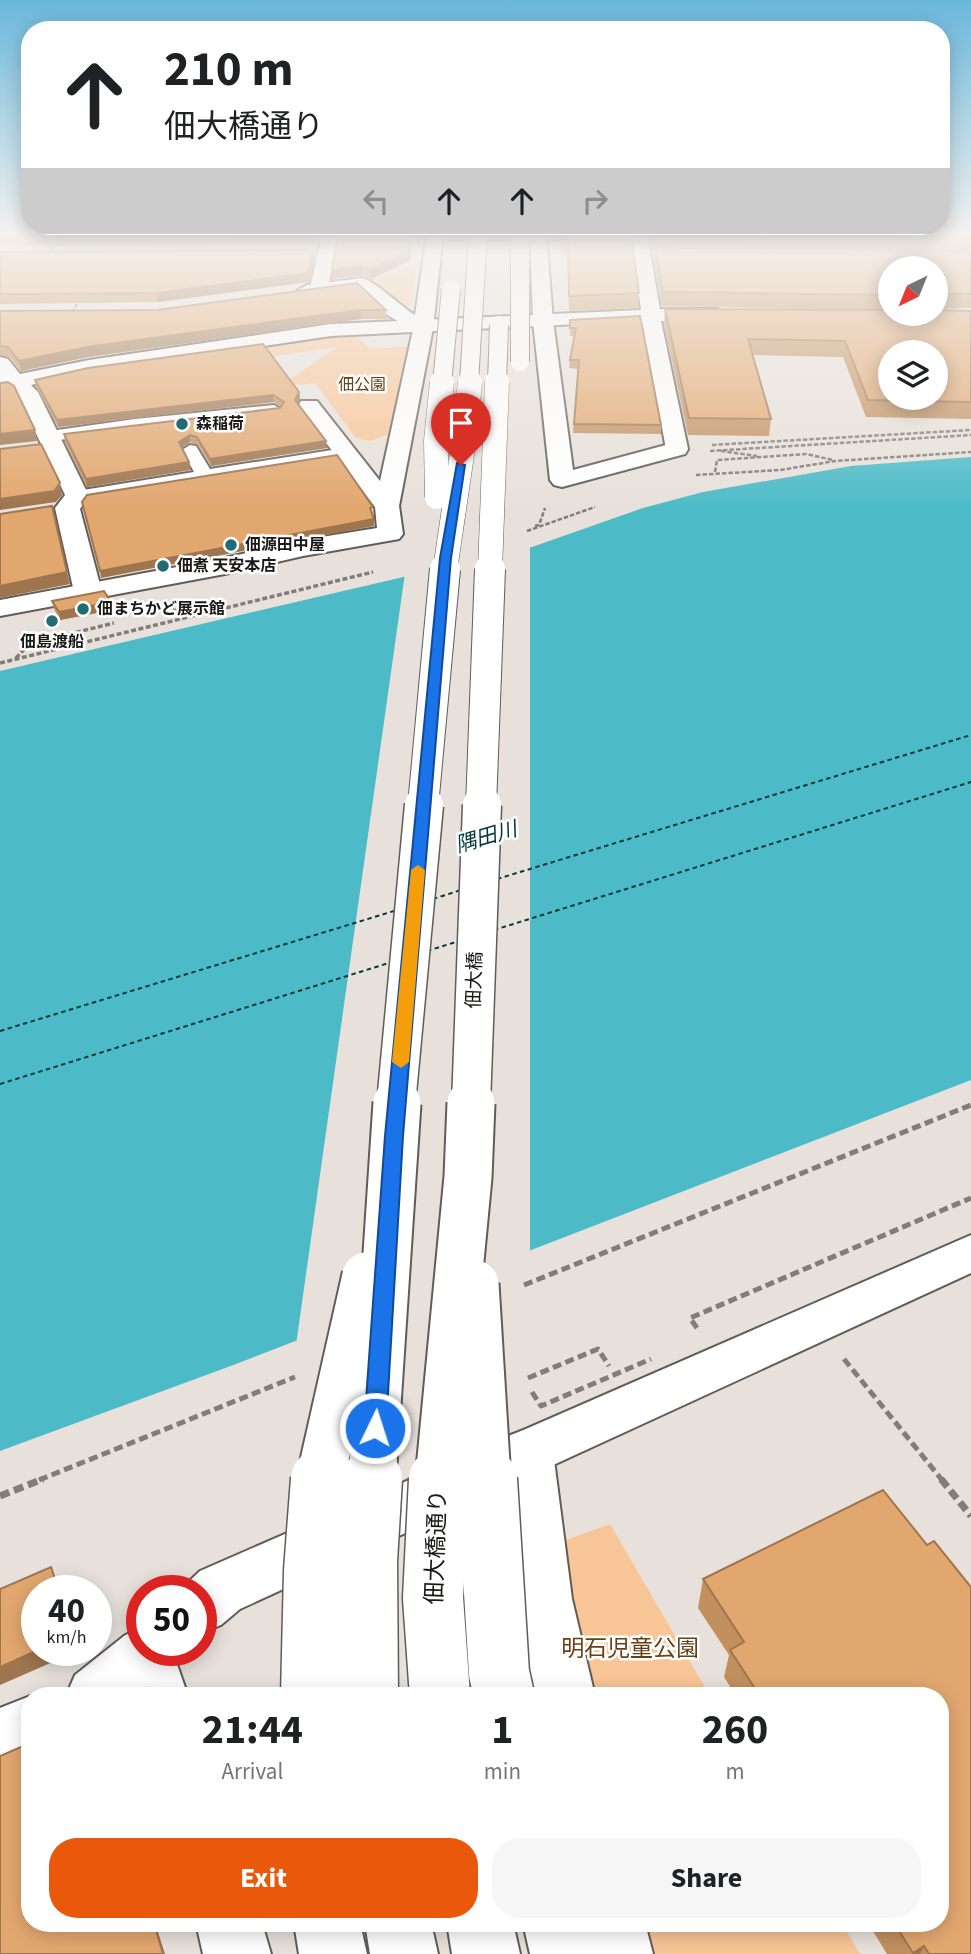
<!DOCTYPE html>
<html lang="en">
<head>
<meta charset="utf-8">
<style>
	:root { --surface:#fff; --page:#f6f6f6; --text:#202124; --muted:#757577; --accent:#ea580c }
	body { margin:0; font-family:"Source Sans 3","Noto Sans JP",sans-serif; background:var(--page); color:var(--text); height:100vh; display:flex; flex-direction:column; font-size:26px; white-space:nowrap }
	* { box-sizing:border-box; margin:0 }
	p { font-size:23px; color:var(--muted) }
	.icon { flex:none; width:38px; height:38px; fill:none; stroke:currentColor; stroke-width:2; stroke-linecap:round; stroke-linejoin:round }
	.map { position:relative; flex:1; overflow:hidden }
	.side { position:absolute; left:21px; top:1687px; width:928px; height:245px; display:flex; flex-direction:column; background:var(--surface); border-radius:28px; box-shadow:0 4px 18px #0003 }
	.side>* { flex:none }
	.hud { position:absolute; left:21px; top:21px; width:929px; height:214px; border-radius:28px; box-shadow:0 4px 18px #0003; background:#fff; color:var(--text); overflow:hidden }
	.needle { width:46px; rotate:223deg }
	.tools { position:absolute; left:878px; top:256px; display:grid; gap:14px }
	.tools a { display:grid; place-items:center; width:70px; height:70px; border-radius:50%; background:var(--surface); box-shadow:0 4px 18px #0003; font-size:35px }
	.speed { position:absolute; left:21px; top:1575px; display:flex; gap:14px; font-size:35px; font-weight:700; text-align:center }
	.speed>* { display:grid; place-content:center; width:91px; height:91px; border-radius:50%; background:var(--surface); box-shadow:0 4px 18px #0003; line-height:1 }
	.speed small { font-size:18px; font-weight:400 }
	.speed .limit { border:10px solid #d22; background:#fff; color:#111 }
	.pin { position:absolute; display:grid; place-items:center; width:60px; height:60px; color:#fff; margin:-72px -30px; border-radius:50% 50% 50% 0; rotate:-45deg; box-shadow:0 0 7px #0007 }
	.pin .icon { rotate:45deg }
	.me { position:absolute; width:77px; margin:-38px; rotate:4deg; stroke-linejoin:round; filter:drop-shadow(0 0 5px #0008) }
	.turn { display:flex; align-items:center; gap:24px; height:147px; padding:0 28px; font-size:32px }
	.turn .icon { width:91px; height:91px; stroke-width:2.5 }
	.turn b { display:block; font-size:49px; line-height:60px }
	.lanes { display:flex; align-items:center; height:66px; padding:0 28px; background:#0003; justify-content:center; gap:35px; direction:ltr }
	.lanes .off { opacity:.35 }
	.eta { display:flex; justify-content:space-evenly; align-items:center; height:119px; text-align:center }
	.eta b { font-size:42px; font-weight:700; line-height:49px }
	.primary-button { display:flex; gap:14px; margin-top:auto; padding:14px 28px }
	.primary-button a { flex:1; height:80px; border-radius:28px; background:var(--accent); color:#fff; font-size:28px; font-weight:700; line-height:80px; text-align:center }
	.primary-button a+a { background:var(--page); color:var(--text) }
	.map>svg:first-child { display:block }
</style>
</head>
<body>
<div class="map">
<svg width="971" height="1954" viewBox="0 0 971 1954">
	<rect width="100%" height="100%" fill="#e8e1db"/>
	<g fill="#f8c597">
		<path d="M416 264 412 306 402 307 371 279Z"/>
		<path d="M356 334 370 349 412 346 387 435 370 441 356 438 315 383 253 389 264 405 146 417 133 397 144 395 146 398 285 383 337 347 51 390 42 380C145 358 251 343 356 334Z"/>
		<path d="M610 1524 710 1696H594L561 1542Z"/>
		<path d="M645 1923H842L860 1954H653Z"/>
	</g>
	<path fill="#4cbbc7" d="M971 457V1080L236 1364 0 1451V671L532 547 643 508 703 492 851 466Z"/>
	<path fill="#e8e1db" d="M530 544V1254L296 1345 405 573Z"/>
	<g fill="none" stroke-linecap="round" stroke-linejoin="round">
		<g stroke="#03393e" stroke-width="2" stroke-dasharray="4.5 3.5" stroke-linecap="butt">
			<path d="M497 879 971 735"/>
			<path d="M433 899 461 890"/>
			<path d="M494 930 971 782"/>
			<path d="M427 951 459 941"/>
			<path d="M0 1031 394 911"/>
			<path d="M0 1084 392 962"/>
		</g>
		<defs>
			<g id="lane">
				<path d="M274 405 282 410 280 413 50 441 42 436 50 431 135 419Z"/>
				<path d="M190 445 196 446 210 469 345 448 353 453 345 458 77 501 68 496 77 491 194 472 182 450Z"/>
			</g>
			<g id="street">
				<path d="M427 234H443L433 328 399 506 403 534 399 539 303 556 225 574 0 616V600L225 558 303 540 377 528 375 507 298 406 301 401H317L380 481 413 330 384 313 358 289 307 295 298 290 307 285 362 278C375 281 400 306 415 315Z"/>
				<path d="M530 234H546L553 321 573 470 677 442 685 444 688 449 685 454 562 487 554 485 550 480 533 321Z"/>
				<path d="M527 1429 546 1436 553 1452 572 1599 595 1696H535L516 1599 501 1452 508 1436Z"/>
				<path d="M142 1629V1650H172L188 1696H66L75 1675 124 1636Z"/>
				<path d="M30 1696V1757L0 1769V1708Z"/>
				<path d="M196 1923H262L271 1954H203Z"/>
				<path d="M579 1923H645L653 1954H585Z"/>
			</g>
			<g id="secondary">
				<path d="M322 234H338L328 288 319 293 310 288Z"/>
				<path d="M631 234H647L660 309H717L727 315 717 321H661L688 449 685 454H669L666 449 642 321 331 336 89 372 31 385 38 392 89 496 80 509 102 592 98 598 88 600 78 598 74 592 55 508 65 495 18 395 11 389 0 391V357L8 359 20 374 89 360 331 324 641 310Z"/>
				<path d="M971 1235V1273L240 1609 221 1625 201 1633V1591H179L200 1571Z"/>
				<path d="M142 1626V1650H181C171 1673 168 1675 145 1685L124 1676 116 1656 124 1636Z"/>
				<path d="M294 1923H360L367 1954H299Z"/>
				<path d="M365 1923H431L438 1954H370Z"/>
				<path d="M447 1923H513L520 1954H452Z"/>
				<path d="M523 1923H589L598 1954H530Z"/>
			</g>
		</defs>
		<use href="#lane" stroke="#625c57" stroke-width="4"/>
		<use href="#street" stroke="#625c57" stroke-width="4"/>
		<use href="#secondary" stroke="#625c57" stroke-width="4"/>
		<g stroke="#827d79" stroke-width="2" stroke-dasharray="3.5 2" stroke-linecap="butt">
			<path d="M48 254 62 234"/>
			<path d="M72 312 80 299"/>
		</g>
		<g stroke="#827d79" stroke-width="2.5" stroke-dasharray="4.5 2" stroke-linecap="butt">
			<path d="M712 445 971 430"/>
			<path d="M710 451 971 435"/>
			<path d="M721 451 757 456"/>
			<path d="M715 472 717 460 806 454 833 460"/>
			<path d="M696 475 780 470 835 461 971 452"/>
			<path d="M535 526 539 525 545 508"/>
			<path d="M527 531 595 507"/>
		</g>
		<g stroke="#827d79" stroke-width="3.5" stroke-dasharray="5 2.5" stroke-linecap="butt">
			<path d="M173 610 199 615"/>
			<path d="M16 658 29 644 114 623"/>
			<path d="M0 663 373 572"/>
		</g>
		<g stroke="#827d79" stroke-width="5" stroke-dasharray="9 4.5" stroke-linecap="butt">
			<path d="M524 1285 971 1105"/>
			<path d="M697 1328 690 1318 971 1198"/>
			<path d="M844 1359 942 1480"/>
			<path d="M528 1378 598 1349 609 1366"/>
			<path d="M39 1480 295 1377"/>
		</g>
		<g stroke="#827d79" stroke-width="7" stroke-dasharray="10 5" stroke-linecap="butt">
			<path d="M941 1479 971 1516"/>
			<path d="M0 1496 43 1479"/>
		</g>
		<use href="#lane" fill="#fff" fill-rule="evenodd"/>
		<use href="#street" fill="#fff" fill-rule="evenodd"/>
		<use href="#secondary" fill="#fff" fill-rule="evenodd"/>
		<defs>
			<g id="secondary-bridge-far5">
				<path d="M520 234V362"/>
				<path d="M442 383 451 289"/>
				<path d="M469 383 478 234"/>
				<path d="M497 383 499 325"/>
			</g>
			<g id="secondary-bridge-far4">
				<path d="M437 497 436 441 442 382"/>
				<path d="M445 570 464 441 470 382"/>
				<path d="M490 570 497 382"/>
			</g>
			<g id="secondary-bridge-far3">
				<path d="M423 806 445 569"/>
				<path d="M481 806 490 569"/>
			</g>
			<g id="secondary-bridge-far2">
				<path d="M396 1104 424 805"/>
				<path d="M471 1104 482 805"/>
			</g>
			<g id="secondary-bridge-far1">
				<path d="M475 1284 487 1480"/>
				<path d="M320 1480 366 1276"/>
				<path d="M372 1480 397 1103"/>
				<path d="M439 1480 468 1177 471 1103"/>
			</g>
			<g id="secondary-bridge">
				<path d="M439 1479 433 1598 440 1696"/>
				<path d="M487 1479 499 1673 504 1696"/>
				<path d="M311 1696 314 1571 321 1479"/>
				<path d="M368 1696 367 1561 372 1479"/>
			</g>
		</defs>
		<use href="#secondary-bridge-far5" stroke="#625c57" stroke-width="20" stroke-linecap="butt"/>
		<use href="#secondary-bridge-far4" stroke="#625c57" stroke-width="25" stroke-linecap="butt"/>
		<use href="#secondary-bridge-far3" stroke="#625c57" stroke-width="32" stroke-linecap="butt"/>
		<use href="#secondary-bridge-far2" stroke="#625c57" stroke-width="41" stroke-linecap="butt"/>
		<use href="#secondary-bridge-far1" stroke="#625c57" stroke-width="51" stroke-linecap="butt"/>
		<use href="#secondary-bridge" stroke="#625c57" stroke-width="63" stroke-linecap="butt"/>
		<path stroke="#827d79" stroke-width="5" stroke-dasharray="9 4.5" stroke-linecap="butt" d="M532 1392 541 1406 651 1359"/>
		<use href="#secondary-bridge-far5" stroke="#fff" stroke-width="18"/>
		<use href="#secondary-bridge-far4" stroke="#fff" stroke-width="24"/>
		<use href="#secondary-bridge-far3" stroke="#fff" stroke-width="30"/>
		<use href="#secondary-bridge-far2" stroke="#fff" stroke-width="38"/>
		<use href="#secondary-bridge-far1" stroke="#fff" stroke-width="47"/>
		<use href="#secondary-bridge" stroke="#fff" stroke-width="60"/>
	</g>
	<g fill="#c2905f">
		<path d="M0 234H320L317 244 0 246Z"/>
		<path d="M339 234H412L410 261 371 279 362 275 332 279Z"/>
		<path d="M559 234H631L639 293 638 308 569 311 567 254H561Z"/>
		<path d="M649 234H971V250L652 246Z"/>
		<path d="M655 247 971 251V308L936 309V268H891V313L971 311V419L866 417 843 357 752 355 771 419 769 436 688 435 664 324 665 309 865 310 662 306 654 261Z"/>
		<path d="M0 252 314 259 309 282 158 302 0 304Z"/>
		<path d="M386 310 387 319H361L88 357 21 371 10 357 0 355V311Z"/>
		<path d="M570 320 661 425V434L573 433 578 369 569 368 570 360 574 336H570Z"/>
		<path d="M35 380 299 392 300 399 298 404 327 448 211 466 198 445 190 442 182 448 189 462 190 470 87 487 65 442 64 434 280 408 281 407 274 402 58 427 36 387Z"/>
		<path d="M52 601 112 610 60 620 54 609Z"/>
		<path d="M883 1490 927 1545 934 1541 971 1587V1954H887L868 1923H940V1696H736L724 1677 729 1655 698 1608 703 1579Z"/>
	</g>
	<g fill="#9e754e">
		<path d="M317 234H320L317 244 316 236Z"/>
		<path d="M411 234 410 261 371 279 370 270Z"/>
		<path d="M313 250 314 259 309 282 158 302 157 293Z"/>
		<path d="M361 266 362 275 332 279V270Z"/>
		<path d="M360 310 361 319 88 357 21 371 19 361 87 347Z"/>
		<path d="M299 392 300 399 296 408 295 400Z"/>
		<path d="M273 395 274 402 58 427 57 420Z"/>
		<path d="M35 430 37 441 0 445V434Z"/>
		<path d="M190 435V442L179 449V442Z"/>
		<path d="M326 441 327 448 211 466 210 459Z"/>
		<path d="M189 462 190 470 87 487 86 479Z"/>
		<path d="M60 483 62 495 56 502 0 510V499Z"/>
		<path d="M374 519V526L101 578 100 571Z"/>
		<path d="M67 572 70 584 0 598V586Z"/>
		<path d="M111 602 112 610 60 620 59 612Z"/>
		<path d="M38 1650 78 1651 0 1685V1667Z"/>
		<path d="M154 1923H155L165 1954H163Z"/>
		<path d="M924 1946 920 1954H912L913 1953Z"/>
	</g>
	<g fill="#e2a76f" stroke="#9e754e" stroke-width="2" fill-rule="evenodd">
		<path d="M0 234H317L316 236 0 237Z"/>
		<path d="M338 234H411L409 252 370 270 361 266 332 270Z"/>
		<path d="M561 234H631L639 293 569 296 568 240H561Z"/>
		<path d="M804 234H971V236Z"/>
		<path d="M655 247 971 251V294H936V268H891V295L663 292Z"/>
		<path d="M313 250 308 273 157 293 0 294V252Z"/>
		<path d="M357 283 386 310H360L87 347 19 361 8 347 0 346V311L157 310Z"/>
		<path d="M665 309 891 310V313H936V310L971 311V402L868 400 845 341 748 339 771 419 689 418ZM891 352H936V397H891Z"/>
		<path d="M640 316 661 425 574 424 579 360H570L576 328H570V320Z"/>
		<path d="M263 344 299 392 295 400 326 441 210 459 197 437 190 435 179 442 189 462 86 479 64 434 280 408 284 402 273 395 57 420 35 380 88 368Z"/>
		<path d="M8 382 14 386 35 430 0 434V383Z"/>
		<path d="M41 444 60 483 54 491 0 499V449Z"/>
		<path d="M337 455 373 507 370 508 374 519 100 571 82 502 87 495Z"/>
		<path d="M52 506 67 572 0 586V514Z"/>
		<path d="M104 591 111 602 59 612 52 601Z"/>
		<path d="M883 1490 927 1545 934 1541 971 1587V1954H929L924 1946 913 1953 894 1923H940V1696H760L730 1650 744 1642 703 1579Z"/>
		<path d="M51 1567 59 1591H37V1650H38L0 1667V1589Z"/>
		<path d="M30 1743V1923H154L163 1954H0V1756Z"/>
	</g>
	<linearGradient id="sky" x2="0" y2="1"><stop stop-color="#69b7db"/><stop offset="0.46" stop-color="#f5f2ef"/><stop offset="1" stop-color="#f5f2ef" stop-opacity="0"/></linearGradient>
	<rect width="971" height="508" fill="url(#sky)"/>
	<path fill="#1a73e8" stroke="#114b97" stroke-width="2" d="M457 463 465 465 451 558 403 1136 386 1428 383 1434 375 1437 368 1434 364 1428 385 1136 440 558Z"/>
	<path fill="#f59e0b" d="M418 865 425 870 409 1062 401 1068 392 1062 411 870Z"/>
	<g fill="#226d75" stroke="#fff" stroke-width="2.5">
		<circle cx="182" cy="424" r="7"/>
		<circle cx="231" cy="545" r="7"/>
		<circle cx="163" cy="566" r="7"/>
		<circle cx="83" cy="609" r="7"/>
		<circle cx="52" cy="621" r="7"/>
	</g>
	<g text-anchor="middle" dominant-baseline="central" stroke-width="5" stroke-linejoin="round" paint-order="stroke">
		<g font-size="16" fill="#684016" stroke="#fff">
			<text x="362" y="385">佃公園</text>
		</g>
		<g font-size="16" font-weight="bold" fill="#1b1917" stroke="#fff" text-anchor="start">
			<text x="196" y="424">森稲荷</text>
			<text x="245" y="545">佃源田中屋</text>
			<text x="177" y="566">佃煮 天安本店</text>
			<text x="97" y="609">佃まちかど展示館</text>
			<text x="52" y="642" text-anchor="middle">佃島渡船</text>
		</g>
		<g font-size="19" fill="#1b1917" stroke="#fff">
			<text transform="translate(475 980) rotate(-88)">佃大橋</text>
		</g>
		<g font-size="21" font-style="italic" fill="#03393e" stroke="#fff">
			<text transform="translate(486 837) rotate(-16)">隅田川</text>
		</g>
		<g font-size="23" fill="#1b1917" stroke="#fff">
			<text transform="translate(436 1547) rotate(-88)">佃大橋通り</text>
		</g>
		<g font-size="23" fill="#684016" stroke="#fff">
			<text x="630" y="1648">明石児童公園</text>
		</g>
	</g>
</svg>
<div class="tools">
<a><svg class="needle" viewBox="-14 -14 28 28"><path d="M0-13l5 13h-10z" fill="#e53935"/><path d="M0 13l5-13h-10z" fill="#757577"/></svg></a>
<a><svg class="icon" aria-label="layers" viewBox="0 0 24 24"><path d="M12 4l9 5-9 5-9-5zM3 14l9 5 9-5"/></svg></a>
</div>
<div class="speed"><div>40<small>km/h</small></div><div class="limit">50</div></div>
<div class="pin" style="left:461px;top:465px;background:#d93025"><svg class="icon" aria-label="arrive" viewBox="0 0 24 24"><path d="M6 21V4h12l-3 4 3 4H6"/></svg></div>
<svg class="me" style="left:375px;top:1428px" viewBox="-20 -20 40 40"><circle r="17" fill="#1a73e8" stroke="#fff" stroke-width="3"/><path d="M0-11L8 9 0 5-8 9z" fill="#fff"/></svg>
<div class="hud">
<div class="turn"><svg class="icon" aria-label="ahead" viewBox="0 0 24 24"><path d="M12 20V5M6 11l6-6 6 6"/></svg><div><b>210 m</b>佃大橋通り</div></div>
<div class="lanes"><svg class="icon off" aria-label="left" viewBox="0 0 24 24"><path d="M17 20v-9H6M10 6l-5 5 5 5"/></svg><svg class="icon" aria-label="ahead" viewBox="0 0 24 24"><path d="M12 20V5M6 11l6-6 6 6"/></svg><svg class="icon" aria-label="ahead" viewBox="0 0 24 24"><path d="M12 20V5M6 11l6-6 6 6"/></svg><svg class="icon off" aria-label="right" viewBox="0 0 24 24"><path d="M7 20v-9h11M14 6l5 5-5 5"/></svg></div>
</div>
<section class="side">
<div class="eta">
<div><b>21:44</b><p>Arrival</p></div>
<div><b>1</b><p>min</p></div>
<div><b>260</b><p>m</p></div>
</div>
<div class="primary-button"><a>Exit</a><a>Share</a></div>
</section>
</div>
</body>
</html>
